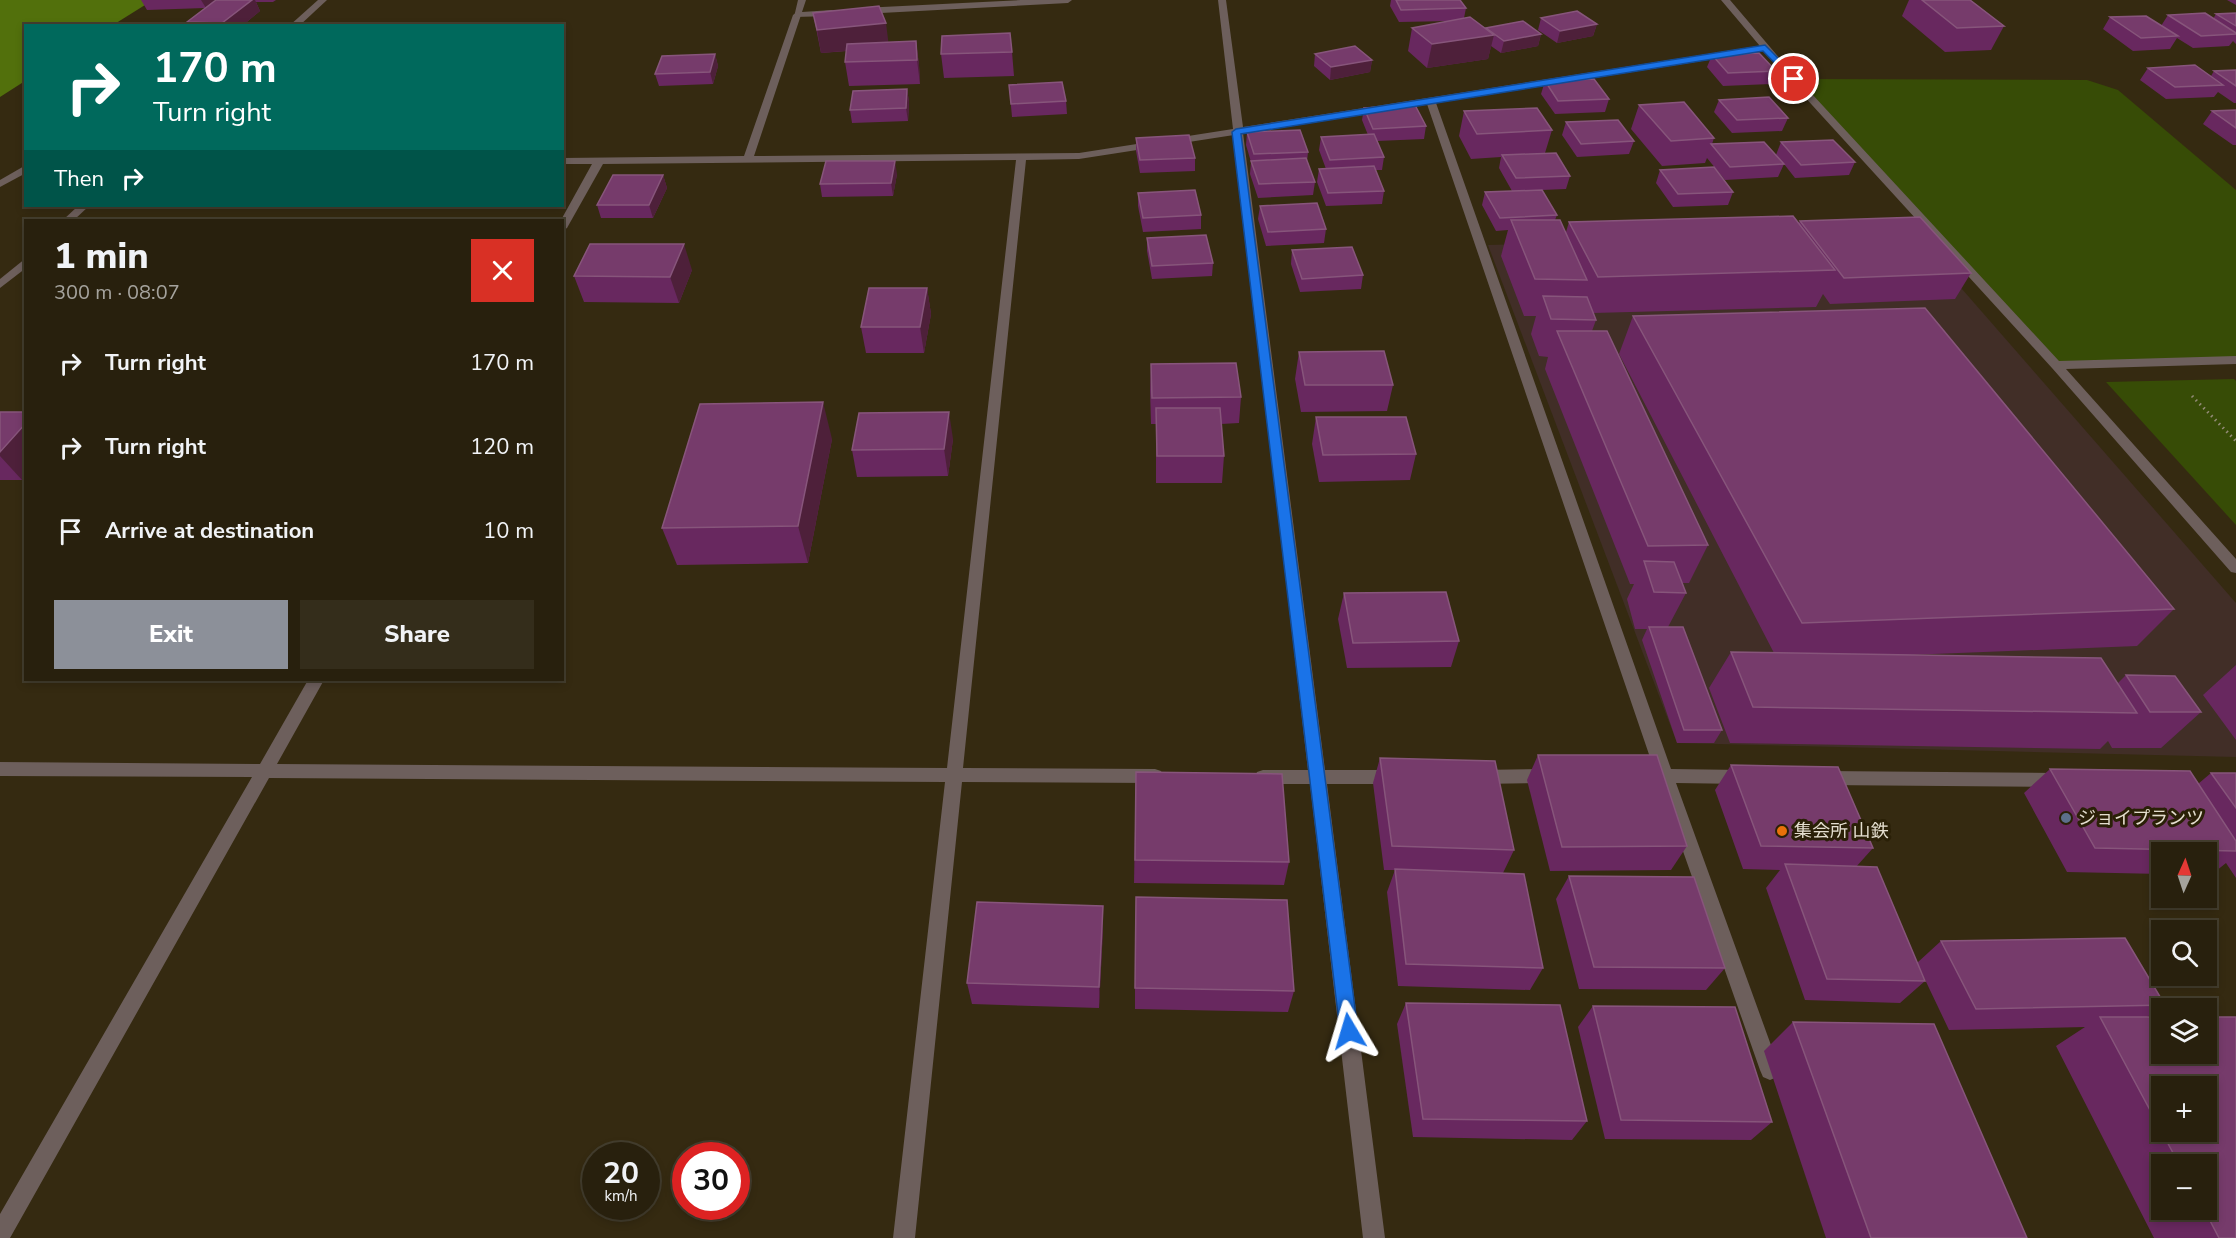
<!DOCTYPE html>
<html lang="en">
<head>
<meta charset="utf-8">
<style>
	:root { --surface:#28200d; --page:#342d1b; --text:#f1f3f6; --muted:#a5a39d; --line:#443e2e; --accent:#8c9099 }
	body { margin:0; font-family:"Nunito Sans","Noto Sans JP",sans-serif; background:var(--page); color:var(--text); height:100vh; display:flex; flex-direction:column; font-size:22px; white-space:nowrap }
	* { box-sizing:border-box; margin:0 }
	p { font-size:20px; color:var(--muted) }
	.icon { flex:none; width:33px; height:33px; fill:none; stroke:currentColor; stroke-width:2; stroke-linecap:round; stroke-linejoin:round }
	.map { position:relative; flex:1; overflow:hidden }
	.panel { position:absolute; left:24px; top:219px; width:540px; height:462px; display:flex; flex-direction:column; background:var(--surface); border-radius:0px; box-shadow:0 3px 9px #0003,0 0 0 2px var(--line) }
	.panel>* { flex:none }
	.banner { position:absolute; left:24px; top:24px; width:540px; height:183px; border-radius:0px; box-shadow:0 3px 9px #0003,0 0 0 2px var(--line); background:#00695c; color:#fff; overflow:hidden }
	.needle { width:39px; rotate:3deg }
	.controls { position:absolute; left:2151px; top:842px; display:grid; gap:12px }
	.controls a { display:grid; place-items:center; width:66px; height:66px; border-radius:0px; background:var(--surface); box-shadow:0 3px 9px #0003,0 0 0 2px var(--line); font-size:30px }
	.speed { position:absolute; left:582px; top:1142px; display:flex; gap:12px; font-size:30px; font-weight:700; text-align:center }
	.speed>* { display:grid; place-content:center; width:78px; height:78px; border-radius:50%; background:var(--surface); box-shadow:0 3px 9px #0003,0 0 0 2px var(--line); line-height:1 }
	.speed small { font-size:15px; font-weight:400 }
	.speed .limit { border:9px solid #d22; background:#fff; color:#111 }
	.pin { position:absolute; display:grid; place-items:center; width:51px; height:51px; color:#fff; margin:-26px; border:3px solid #fff; border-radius:50%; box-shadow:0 2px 6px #0007 }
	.me { position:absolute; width:66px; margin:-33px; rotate:353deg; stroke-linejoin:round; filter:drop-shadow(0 0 4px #0008) }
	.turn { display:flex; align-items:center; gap:21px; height:126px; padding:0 30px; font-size:27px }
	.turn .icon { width:78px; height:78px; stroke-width:2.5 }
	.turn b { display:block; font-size:42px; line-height:51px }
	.then { display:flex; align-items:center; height:57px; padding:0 30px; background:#0003; gap:12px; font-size:22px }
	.round { display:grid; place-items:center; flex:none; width:63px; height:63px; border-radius:0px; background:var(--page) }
	.head { display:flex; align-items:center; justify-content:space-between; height:102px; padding:0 30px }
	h1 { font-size:36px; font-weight:800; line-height:45px }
	.cta { display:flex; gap:12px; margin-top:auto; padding:12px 30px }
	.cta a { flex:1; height:69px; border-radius:0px; background:var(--accent); color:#fff; font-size:24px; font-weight:800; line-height:69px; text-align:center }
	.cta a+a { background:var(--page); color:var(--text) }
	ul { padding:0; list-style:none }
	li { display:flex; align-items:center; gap:18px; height:84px; padding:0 30px }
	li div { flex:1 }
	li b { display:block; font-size:22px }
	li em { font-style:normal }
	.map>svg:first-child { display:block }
</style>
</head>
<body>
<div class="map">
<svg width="2236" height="1238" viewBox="0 0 2236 1238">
	<rect width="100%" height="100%" fill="#352a11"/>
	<path fill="#412e27" d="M1914 234 2236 603V757L1677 743 1488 245Z"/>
	<g fill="#374c06">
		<path d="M1794 79 2087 80 2118 90 2236 190V359L2056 365Z"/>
		<path d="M2234 379 2236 381V525L2106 382Z"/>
	</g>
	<path fill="#52700c" d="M0 0H153L113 25 26 26 25 81 0 97Z"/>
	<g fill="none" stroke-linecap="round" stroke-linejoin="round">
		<path stroke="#938b77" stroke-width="3" stroke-dasharray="1.5 4" stroke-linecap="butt" d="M2192 396 2236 441"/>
		<g fill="#6d5f5c" fill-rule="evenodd">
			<path d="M318 0H327L299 26H289Z"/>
			<path d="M1218 0H1226L1243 127 1765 45 1769 48 1765 51 1436 103 1671 769 1743 770 1749 772 1751 777 1749 782 1743 784 1676 783 1780 1070 1777 1077 1770 1080 1763 1077 1760 1070 1659 783 1638 781 1636 776 1638 771 1654 769 1427 104 1243 133 1325 770H1395L1401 772 1403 777 1401 782 1395 784H1327L1385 1238H1363L1310 784H1263L1257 782 1255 777 1257 772 1263 770H1308L1234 135 1079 159 1026 160 963 768 1155 769 1161 771 1163 776 1161 781 1155 783 962 782 915 1238H893L945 782 269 778 10 1238H0V1214L252 777 0 776V762L260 764 308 680H324L277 764 947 768 1016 160 603 164 567 228 562 231 561 220 592 164H562V158L744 156 793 15 797 12 801 15 754 156 1079 153 1233 129Z"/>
			<path d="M26 165V173L0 187V180Z"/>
			<path d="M78 206H89L74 220H63Z"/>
			<path d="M26 258V268L0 288V279Z"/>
			<path d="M1548 769 1554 771 1556 776 1554 781 1548 783 1479 784 1473 782 1471 777 1473 772 1479 770Z"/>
			<path d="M1824 771 2058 773 2064 775 2066 780 2064 785 2058 787 1824 785 1818 783 1816 778 1818 773Z"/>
		</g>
		<g fill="#6d5f5c" fill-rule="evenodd">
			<path d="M798 0H806L802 12 832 10 836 13 832 16 794 17Z"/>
			<path d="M1021 0H1072L1068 3 862 14 858 11 862 8Z"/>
			<path d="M1721 0H1730L1787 67 2059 361 2236 356V364L2066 369 2236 559V573L2231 572 2052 368 1781 71Z"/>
		</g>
	</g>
	<g fill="#68285f" fill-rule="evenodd">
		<path d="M141 0H214L209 6 216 0H276L273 2H256L260 11 242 26H188L187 22 205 8 147 10Z"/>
		<path d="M1391 0H1460L1466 8 1464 18 1486 29 1541 34 1538 46 1501 53 1491 46 1488 59 1427 68 1408 51 1412 28 1452 21 1399 22 1390 6Z"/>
		<path d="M1909 0H1970L2004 26 1991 50 1945 52 1902 16Z"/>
		<path d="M2227 0H2236V5Z"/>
		<path d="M813 13 888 42 916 41 919 65 920 84 849 86 845 62 847 51 821 53Z"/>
		<path d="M2236 13V44L2233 41 2229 46 2193 48 2177 38 2170 49 2133 51 2103 29 2110 17 2161 26 2168 15 2213 19 2216 14Z"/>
		<path d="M1541 18 1597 24 1593 36 1557 43 1538 30Z"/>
		<path d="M1012 52 1014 76 944 78 941 54Z"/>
		<path d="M715 54 718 66 713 84 659 86 655 74Z"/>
		<path d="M1315 54 1372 60 1370 72 1330 80 1314 66Z"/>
		<path d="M1712 55 1776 71 1771 84 1723 86 1707 67Z"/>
		<path d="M2148 68 2211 76 2214 71 2236 70V103H2234L2218 92 2214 97 2166 99 2140 80Z"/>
		<path d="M1545 81 1609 99 1605 112 1555 114 1541 94Z"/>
		<path d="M1009 85 1066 101 1067 114 1012 117Z"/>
		<path d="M907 89 909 102 908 121 852 123 850 110Z"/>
		<path d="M1719 100 1788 118 1782 131 1732 133 1714 112Z"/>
		<path d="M1639 105 1714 138 1712 144 1776 155 1781 142 1855 162 1849 175 1795 178 1784 164 1778 177 1725 180 1707 158 1705 163 1662 166 1631 129Z"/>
		<path d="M1364 108 1426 126 1424 139 1377 141 1384 157 1382 170H1375L1384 191 1382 204 1326 206 1317 182 1319 169H1326L1319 150 1321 137 1368 135 1362 120Z"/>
		<path d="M2236 110V145H2233L2203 124 2212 111Z"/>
		<path d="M1464 111 1552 130 1545 153 1570 176 1566 189 1542 190 1557 215 1555 220 1566 232 1569 222 1799 223 1800 221 1971 273 1955 299 1830 304 1823 294 1816 307 1593 313 1596 320 1592 331 1708 545 1689 583H1682L1686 593 1668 627 1722 730 1714 743H1677L1642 640 1647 629H1635L1627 599 1634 584H1630L1545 369 1548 357 1539 356 1531 334 1536 316H1524L1501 256 1508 230 1496 231 1482 205 1485 192 1512 191 1499 168 1501 157 1471 159 1459 136Z"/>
		<path d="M1566 122 1634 141 1629 154 1577 157 1562 135Z"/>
		<path d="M1247 132 1308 152 1307 162 1315 182 1313 195 1258 198 1250 174 1251 162 1246 145Z"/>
		<path d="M1136 138 1195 158V171L1140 173 1136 151Z"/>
		<path d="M1660 170 1733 192 1728 205 1673 207 1656 183Z"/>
		<path d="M897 174 893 196 822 197 820 184Z"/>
		<path d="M663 175 667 188 653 218H601L597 205Z"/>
		<path d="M1138 193 1201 215V229L1143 232 1138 206Z"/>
		<path d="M207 206H282L281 207 209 208Z"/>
		<path d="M1260 206 1326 229 1324 243 1266 246 1258 219Z"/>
		<path d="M1147 238 1213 263 1212 276 1152 279 1147 251Z"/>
		<path d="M1292 250 1363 275 1361 289 1300 292 1291 264Z"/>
		<path d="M692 270 679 303 584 302 574 276Z"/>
		<path d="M927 288 931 314 924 353H866L861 327Z"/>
		<path d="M1633 316 2174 609 2137 646 1908 655 2118 683 2126 675 2201 712 2161 748H2112L2108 741 2100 749 1730 743 1709 688 1731 652 1774 653 1619 354Z"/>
		<path d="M1299 352 1393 385 1387 411 1301 412 1295 379Z"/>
		<path d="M1151 364 1241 397 1239 423 1221 424 1224 456 1222 483H1156V424H1151L1150 390Z"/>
		<path d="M0 412H26V477L22 480H0Z"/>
		<path d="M1316 417 1416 454 1410 480 1319 482 1312 444Z"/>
		<path d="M832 439 808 563 677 565 662 528Z"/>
		<path d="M953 439 948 476 857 477 852 450Z"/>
		<path d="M1344 593 1459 641 1451 667 1347 668 1338 619Z"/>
		<path d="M2236 665V740L2203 695Z"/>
		<path d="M1538 755 1687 846 1671 870 1550 871 1527 780Z"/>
		<path d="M1380 758 1514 850 1503 873 1543 968 1530 990 1398 986 1387 892 1395 870H1384L1373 783Z"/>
		<path d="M1731 765 1838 767 1873 848 1856 867H1877L1917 963 1941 941 2125 938 2165 1005 2147 1017H2162V1053H2206V1017H2236V1238H2154L2056 1046 2085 1027 1949 1030 1919 967 1925 981 1900 1003 1805 1000 1766 888 1780 870 1743 869 1715 790ZM2162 1086H2206V1131H2162ZM2162 1164H2206V1209H2162Z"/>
		<path d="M2050 769 2198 784 2211 773H2236V878L2226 863 2211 875H2206V852H2162V874L2067 872 2024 793Z"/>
		<path d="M1136 772 1289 862 1284 885 1134 883Z"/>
		<path d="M1569 876 1725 968 1706 990 1579 989 1556 899Z"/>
		<path d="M1135 920 1294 991 1288 1012 1135 1009Z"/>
		<path d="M1103 929 1099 1008 972 1004 967 983Z"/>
		<path d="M1406 1003 1587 1121 1572 1140 1413 1137 1397 1024Z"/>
		<path d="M1593 1006 1772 1122 1751 1140 1605 1139 1578 1027Z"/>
		<path d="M1793 1022 2027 1238H1826L1764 1051Z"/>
	</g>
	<g fill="#4e203a">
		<path d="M201 0H214L206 8Z"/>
		<path d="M252 0H255L260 11 242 26H223L222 23Z"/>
		<path d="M886 23 889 47 821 53 817 30Z"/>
		<path d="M1597 24 1593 36 1557 43 1560 31Z"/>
		<path d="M1541 34 1538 46 1501 53 1504 41Z"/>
		<path d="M1494 35 1488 59 1427 68 1432 44Z"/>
		<path d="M916 41 919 65 920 84 917 60Z"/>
		<path d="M715 54 718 66 713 84 710 72Z"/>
		<path d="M1372 60 1370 72 1330 80 1331 67Z"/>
		<path d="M907 89 909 102 908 121 906 108Z"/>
		<path d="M895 161 897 174 893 196 891 183Z"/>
		<path d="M663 175 667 188 653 218 649 205Z"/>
		<path d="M684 244 692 270 679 303 670 277Z"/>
		<path d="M927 288 931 314 924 353 920 327Z"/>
		<path d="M823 402 832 439 808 563 798 526Z"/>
		<path d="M949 412 953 439 948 476 944 449Z"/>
		<path d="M26 423V477L22 480 0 456V452Z"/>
		<path d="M1103 906V929L1099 1008V987Z"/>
	</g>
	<g fill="#763b6b" stroke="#87557b" stroke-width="1.5" fill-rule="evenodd">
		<path d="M216 0H252L222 23 187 22Z"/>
		<path d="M1396 0H1460L1466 8 1401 10Z"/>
		<path d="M1922 0H1970L2004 26 1957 28Z"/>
		<path d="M879 6 886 23 817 30 813 13Z"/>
		<path d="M1577 11 1597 24 1560 31 1541 18Z"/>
		<path d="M2205 13 2236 33V34L2201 36 2168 15Z"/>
		<path d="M2236 13V26L2216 14Z"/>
		<path d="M2146 16 2178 36 2141 38 2110 17Z"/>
		<path d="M1470 17 1494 35 1432 44 1412 28Z"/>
		<path d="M1523 21 1541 34 1504 41 1486 28Z"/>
		<path d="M1010 33 1012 52 941 54 942 36Z"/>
		<path d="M916 41 917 60 845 62 847 44Z"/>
		<path d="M1355 46 1372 60 1331 67 1315 54Z"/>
		<path d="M1759 53 1776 71 1728 73 1712 55Z"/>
		<path d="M715 54 710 72 655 74 662 56Z"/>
		<path d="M2195 65 2223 85 2175 87 2148 68Z"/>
		<path d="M2236 70V86L2214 71Z"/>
		<path d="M1594 79 1609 99 1558 101 1545 81Z"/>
		<path d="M1062 82 1066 101 1011 104 1009 85Z"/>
		<path d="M907 89 906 108 850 110 853 91Z"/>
		<path d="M1769 97 1788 118 1737 120 1719 100Z"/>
		<path d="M1684 102 1714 138 1671 141 1639 105Z"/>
		<path d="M1415 105 1426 126 1373 129 1364 108Z"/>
		<path d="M1537 108 1552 130 1477 134 1464 111Z"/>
		<path d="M2236 110V128L2212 111Z"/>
		<path d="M1618 120 1634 141 1581 144 1566 122Z"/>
		<path d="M1300 130 1308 152 1254 154 1247 132Z"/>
		<path d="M1374 134 1384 157 1330 160 1321 137Z"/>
		<path d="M1189 135 1195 158 1140 160 1136 138Z"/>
		<path d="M1833 140 1855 162 1801 165 1781 142Z"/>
		<path d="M1764 142 1784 164 1730 167 1711 144Z"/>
		<path d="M1556 153 1570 176 1516 178 1502 155Z"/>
		<path d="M1306 158 1315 182 1259 184 1251 161Z"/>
		<path d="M826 161H895L891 183 820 184Z"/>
		<path d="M1374 166 1384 191 1328 193 1319 169Z"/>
		<path d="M1714 167 1733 192 1678 194 1660 170Z"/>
		<path d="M613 175H663L649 205H597Z"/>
		<path d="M1195 190 1201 215 1143 218 1138 193Z"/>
		<path d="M1542 190 1557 215 1500 218 1485 192Z"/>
		<path d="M1317 203 1326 229 1268 232 1260 206Z"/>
		<path d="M1793 216 1835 270 1598 277 1569 222Z"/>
		<path d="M1920 217 1971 273 1844 278 1800 221Z"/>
		<path d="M1511 220H1560L1587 280 1535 279Z"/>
		<path d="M1206 235 1213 263 1152 266 1147 238Z"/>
		<path d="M590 244H684L670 277 574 276Z"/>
		<path d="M1352 247 1363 275 1302 279 1292 250Z"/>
		<path d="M869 288H927L920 327H861Z"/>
		<path d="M1543 296 1587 297 1596 320 1551 319Z"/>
		<path d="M1925 308 2174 609 1802 623 1633 316Z"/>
		<path d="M1557 331H1607L1708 545 1648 546Z"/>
		<path d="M1384 351 1393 385H1305L1299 352Z"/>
		<path d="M1236 363 1241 397 1152 398 1151 364Z"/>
		<path d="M823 402 798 526 662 528 700 404Z"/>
		<path d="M1156 408H1220L1224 456H1157Z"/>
		<path d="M0 412H26V423L0 452Z"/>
		<path d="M949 412 944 449 852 450 859 413Z"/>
		<path d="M1316 417H1406L1416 454 1323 455Z"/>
		<path d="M1644 561 1674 562 1686 593 1654 592Z"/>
		<path d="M1446 592 1459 641 1353 643 1344 593Z"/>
		<path d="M1649 627H1683L1722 730H1684Z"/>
		<path d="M1731 652 2101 658 2137 713 1753 707Z"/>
		<path d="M2126 675 2175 676 2201 712H2150Z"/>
		<path d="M1538 755H1657L1687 846 1562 847Z"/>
		<path d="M1380 758 1495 761 1514 850 1392 846Z"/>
		<path d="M1731 765 1838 767 1873 848 1761 846Z"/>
		<path d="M2050 769 2190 771 2236 841V851L2095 848Z"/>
		<path d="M1136 772 1282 774 1289 862 1135 860Z"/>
		<path d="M2211 773H2236V808Z"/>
		<path d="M1785 864 1877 867 1925 981 1827 979Z"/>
		<path d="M1395 869 1524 874 1543 968 1406 964Z"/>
		<path d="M1569 876 1694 877 1725 968 1594 967Z"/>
		<path d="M1136 897 1287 900 1294 991 1135 988Z"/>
		<path d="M977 902 1103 906 1099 987 967 983Z"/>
		<path d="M2125 938 2165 1005 1976 1009 1941 941Z"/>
		<path d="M1406 1003 1560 1005 1587 1121 1423 1119Z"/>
		<path d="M1593 1006 1735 1007 1772 1122 1621 1120Z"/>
		<path d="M2100 1017H2162V1053H2206V1017H2236V1238H2219L2204 1209H2206V1164H2179ZM2162 1086H2206V1131H2162Z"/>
		<path d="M1793 1022 1934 1024 2027 1238H1871Z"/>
	</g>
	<path fill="#1a73e8" stroke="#114b97" stroke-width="1.5" d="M1765 45 1797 77V80H1791L1763 51 1241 134 1358 1031 1355 1037 1349 1039 1343 1037 1340 1031 1232 132 1236 129Z"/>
	<circle fill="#5c6f8a" stroke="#2a2007" stroke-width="2" cx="2066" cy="818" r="6"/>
	<circle fill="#e8710a" stroke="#2a2007" stroke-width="2" cx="1782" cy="831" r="6"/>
	<g text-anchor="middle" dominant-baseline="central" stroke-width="6" stroke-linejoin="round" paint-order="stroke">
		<g font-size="18" fill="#e5dfd0" stroke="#2a2007" text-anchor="start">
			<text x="2078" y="818">ジョイプランツ</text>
			<text x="1794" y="831">集会所 山鉄</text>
		</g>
	</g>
</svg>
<div class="controls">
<a><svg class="needle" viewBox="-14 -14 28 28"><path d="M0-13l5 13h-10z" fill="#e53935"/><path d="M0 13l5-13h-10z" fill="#a5a39d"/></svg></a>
<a><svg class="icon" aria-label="search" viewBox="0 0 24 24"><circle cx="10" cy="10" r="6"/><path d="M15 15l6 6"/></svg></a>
<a><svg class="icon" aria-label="layers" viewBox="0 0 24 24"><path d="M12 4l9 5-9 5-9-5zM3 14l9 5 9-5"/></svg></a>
<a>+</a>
<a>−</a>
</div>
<div class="speed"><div>20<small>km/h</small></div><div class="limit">30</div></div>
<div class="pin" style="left:1794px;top:79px;background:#d93025"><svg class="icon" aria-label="arrive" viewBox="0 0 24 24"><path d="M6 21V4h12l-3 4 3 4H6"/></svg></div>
<svg class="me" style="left:1349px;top:1031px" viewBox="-20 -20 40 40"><path d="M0-17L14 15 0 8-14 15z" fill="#1a73e8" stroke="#fff" stroke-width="4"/></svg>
<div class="banner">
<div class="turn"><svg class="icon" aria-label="right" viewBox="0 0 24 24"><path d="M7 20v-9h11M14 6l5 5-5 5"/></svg><div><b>170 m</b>Turn right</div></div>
<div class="then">Then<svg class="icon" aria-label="right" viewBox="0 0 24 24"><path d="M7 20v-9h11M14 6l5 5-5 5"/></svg></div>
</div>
<section class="panel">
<div class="head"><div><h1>1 min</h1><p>300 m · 08:07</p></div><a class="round" style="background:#d93025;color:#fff"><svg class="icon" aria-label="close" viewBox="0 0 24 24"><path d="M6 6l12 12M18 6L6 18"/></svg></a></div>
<ul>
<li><svg class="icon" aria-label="right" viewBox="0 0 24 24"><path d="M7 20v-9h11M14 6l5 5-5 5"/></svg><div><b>Turn right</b></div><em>170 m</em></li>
<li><svg class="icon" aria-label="right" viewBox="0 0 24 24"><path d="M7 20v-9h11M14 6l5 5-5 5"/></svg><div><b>Turn right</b></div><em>120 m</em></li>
<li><svg class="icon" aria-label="arrive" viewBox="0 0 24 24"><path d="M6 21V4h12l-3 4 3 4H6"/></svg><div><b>Arrive at destination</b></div><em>10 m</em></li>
</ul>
<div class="cta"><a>Exit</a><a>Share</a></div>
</section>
</div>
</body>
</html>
